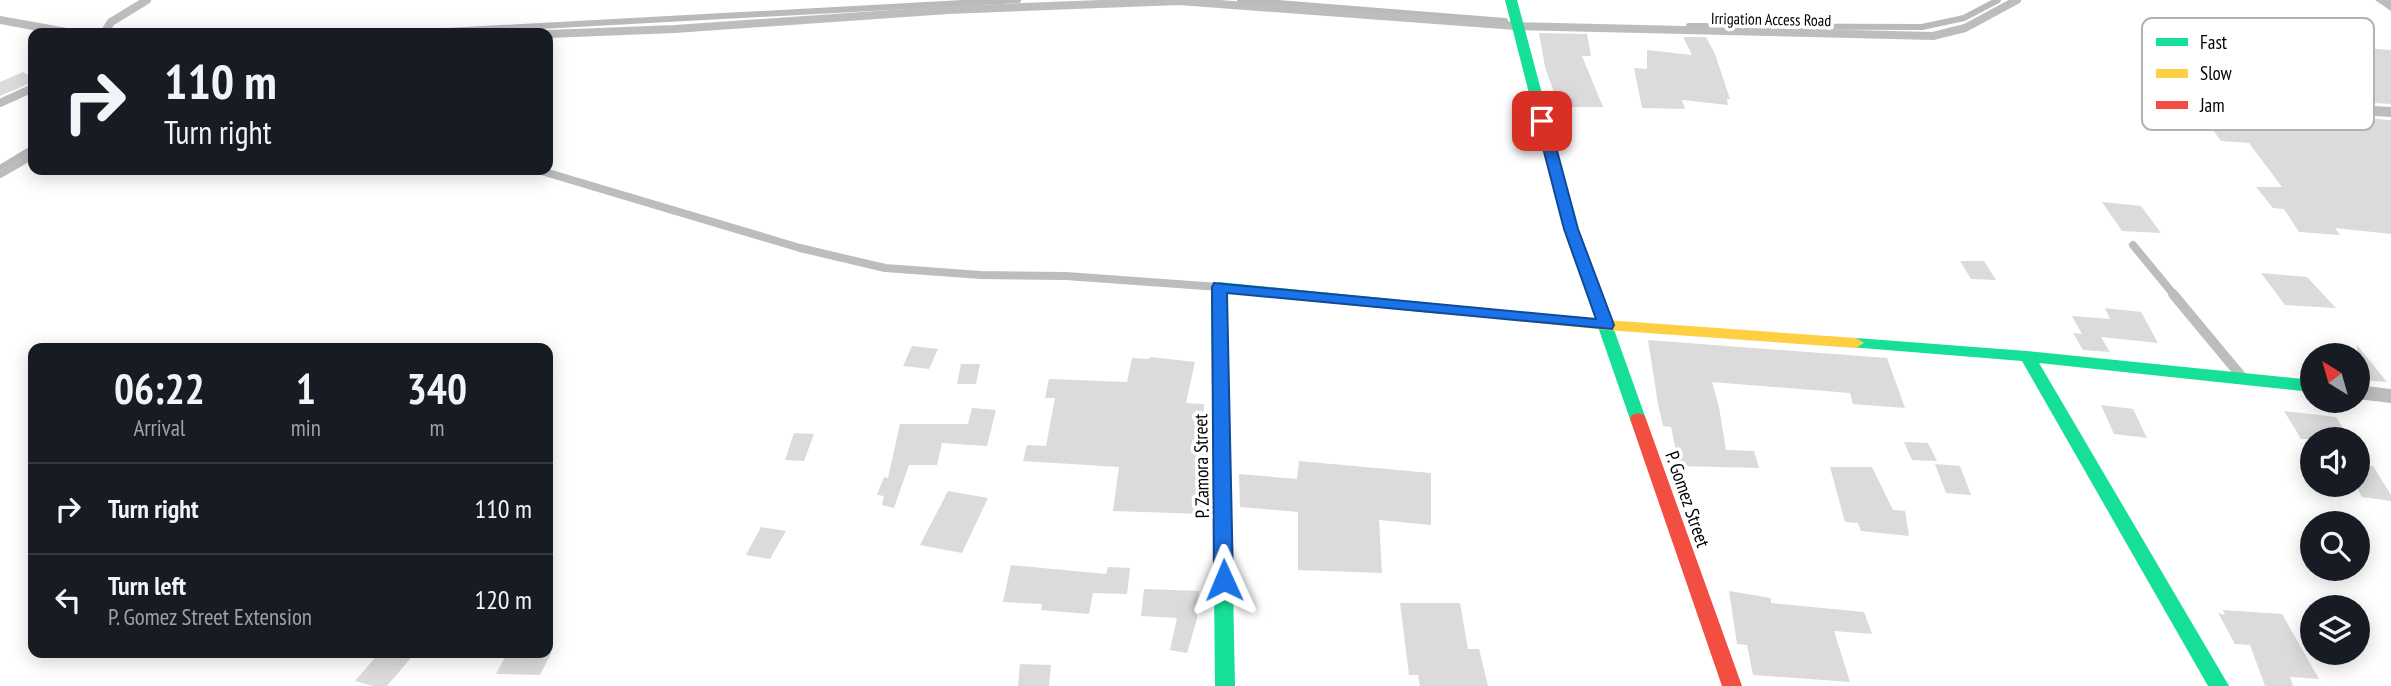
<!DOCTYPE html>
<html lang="en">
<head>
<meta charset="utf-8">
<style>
	:root { --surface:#171b24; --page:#20242c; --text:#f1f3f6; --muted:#9ea1a6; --line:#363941 }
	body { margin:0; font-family:"PT Sans Narrow",sans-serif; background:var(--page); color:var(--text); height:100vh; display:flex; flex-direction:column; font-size:26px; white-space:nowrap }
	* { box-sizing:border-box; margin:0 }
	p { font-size:23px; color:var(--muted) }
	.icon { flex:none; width:38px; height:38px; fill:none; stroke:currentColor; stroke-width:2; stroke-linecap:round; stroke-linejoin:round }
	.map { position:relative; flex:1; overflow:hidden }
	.panel { position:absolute; left:28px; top:343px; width:525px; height:315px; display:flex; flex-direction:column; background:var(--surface); border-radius:14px; box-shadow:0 4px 18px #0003 }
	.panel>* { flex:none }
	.hud { position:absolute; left:28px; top:28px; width:525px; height:147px; border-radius:14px; box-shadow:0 4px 18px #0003; background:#171b24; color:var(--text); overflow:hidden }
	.needle { width:46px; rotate:323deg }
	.tools { position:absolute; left:2300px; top:343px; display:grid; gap:14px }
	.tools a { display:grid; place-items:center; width:70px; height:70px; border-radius:50%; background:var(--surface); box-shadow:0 4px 18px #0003; font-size:35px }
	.pin { position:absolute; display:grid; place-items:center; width:60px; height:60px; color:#fff; margin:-30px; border-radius:14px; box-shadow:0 4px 10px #0006 }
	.me { position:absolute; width:77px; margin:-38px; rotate:359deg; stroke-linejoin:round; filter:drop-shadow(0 0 5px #0008) }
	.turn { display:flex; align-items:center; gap:24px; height:147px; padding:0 21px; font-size:32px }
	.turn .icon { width:91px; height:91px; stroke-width:2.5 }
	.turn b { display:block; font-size:49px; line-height:60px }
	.eta { display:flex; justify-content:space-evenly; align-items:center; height:119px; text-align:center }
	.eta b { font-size:42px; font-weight:600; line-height:49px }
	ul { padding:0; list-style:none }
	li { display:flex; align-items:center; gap:21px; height:91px; padding:0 21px; border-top:2px solid var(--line) }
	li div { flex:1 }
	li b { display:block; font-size:26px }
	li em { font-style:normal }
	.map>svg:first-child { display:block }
</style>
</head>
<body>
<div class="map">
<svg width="2391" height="686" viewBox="0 0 2391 686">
	<rect width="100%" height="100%" fill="#fff"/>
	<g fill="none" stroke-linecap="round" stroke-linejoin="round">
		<g stroke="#bababa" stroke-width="6">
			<path d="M1240 0 1505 21"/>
			<path d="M1689 26 1922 27 1964 18 1998 0"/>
			<path d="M410 33 1018 0"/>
			<path d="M0 168 33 148"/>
		</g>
	</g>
	<g fill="#dbdbdb">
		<path d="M1539 33 1587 34 1591 56H1582L1603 107H1559L1545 67Z"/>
		<path d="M1683 37H1706L1715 54 1730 99H1727L1728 105 1682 100 1685 109 1642 108 1634 68 1647 69V50L1692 55Z"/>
		<path d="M2299 43 2391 50V104L2182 92 2175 96 2164 80 2243 83 2227 66 2331 71Z"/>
		<path d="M23 72 33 78V82L0 96V82Z"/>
		<path d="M2181 106 2391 120V234L2335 228 2340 235 2299 232 2284 209 2273 208 2256 187H2282L2249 143 2221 141 2208 124 2198 123Z"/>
		<path d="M2102 202 2141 206 2161 233 2122 231Z"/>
		<path d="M1960 261H1984L1996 280 1971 279Z"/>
		<path d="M2261 273 2307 277 2336 308 2285 305Z"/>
		<path d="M2105 308 2141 312 2158 343 2101 337 2110 352 2083 350 2073 333 2082 334 2072 316 2110 319Z"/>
		<path d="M1648 340 1887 358 1905 408 1853 404 1850 393 1712 382 1719 407 1726 450 1754 451 1759 468 1679 466 1671 427 1663 426 1658 404Z"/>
		<path d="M2357 345 2387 382 2362 380 2357 373Z"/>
		<path d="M912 346 938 349 929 369 903 366Z"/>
		<path d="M1150 357 1195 362 1186 403 1204 404 1202 451H1204L1205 514 1113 511 1119 467 1023 461 1027 445 1046 446 1055 398H1045L1049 379 1127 382 1132 358 1149 359Z"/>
		<path d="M961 364H980L976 384H957Z"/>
		<path d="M2101 405 2133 409 2147 438 2114 434Z"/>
		<path d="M972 408 996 410 987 446 942 443 937 465H909L894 508 882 505 884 496 877 495 884 477 888 478 900 424H968Z"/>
		<path d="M2284 411 2336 417 2349 439H2301Z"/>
		<path d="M794 433 814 434 804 461 785 460Z"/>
		<path d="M1904 442 1928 443 1937 461 1912 460Z"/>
		<path d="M1299 461 1431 473V525L1379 520 1382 573 1298 570V512L1240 507 1239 474 1297 479Z"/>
		<path d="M1935 464 1960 466 1971 495 1946 493Z"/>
		<path d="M2357 464 2373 466 2391 495V501L2362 497 2357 488Z"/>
		<path d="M1830 467H1872L1893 510 1905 511 1909 536 1861 531 1858 523 1845 522Z"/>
		<path d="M948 491 988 498 962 553 920 545Z"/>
		<path d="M761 527 786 531 770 559 746 555Z"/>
		<path d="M1011 565 1106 574 1108 567 1130 568 1127 594 1093 593 1089 614 1041 610 1042 604 1003 602Z"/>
		<path d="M1144 589 1199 591 1197 619 1187 653 1170 650 1177 618 1141 616Z"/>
		<path d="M1729 591 1771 598V603L1864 612 1872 634 1834 631 1850 682 1753 675 1747 645 1737 644Z"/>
		<path d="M1400 603H1460L1468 649H1479L1488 686H1420L1418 675H1409Z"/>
		<path d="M2223 610 2282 614 2319 679 2290 677 2293 686H2265L2250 645 2235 644 2218 613 2225 615Z"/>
		<path d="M379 653H415L387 686H373L355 681Z"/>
		<path d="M507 653H551L540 675 496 674Z"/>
		<path d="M1020 664 1051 665 1049 686H1018Z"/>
	</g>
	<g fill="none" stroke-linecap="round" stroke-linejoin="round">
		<g stroke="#bdbdbd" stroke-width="8">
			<path d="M0 20 72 33"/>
			<path d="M104 33 111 22 147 0"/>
			<path d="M548 34 675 29 948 10 1179 1 1516 26 1933 36 1965 28 2017 0"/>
			<path d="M0 103 33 88"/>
			<path d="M538 170 800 248 885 268 981 275 1066 276 1219 287"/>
			<path d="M0 174 33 155"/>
			<path d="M2133 245 2175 296"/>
		</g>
		<path stroke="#bdbdbd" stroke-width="10" d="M2173 294 2242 377"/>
		<g fill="#bdbdbd" fill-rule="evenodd">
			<path d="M2375 0H2391V11Z"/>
			<path d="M2182 95 2391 107V117L2177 103 2174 100Z"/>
			<path d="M2357 385 2391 389V403L2357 399Z"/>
		</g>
		<g fill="#16e098" fill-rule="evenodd">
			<path d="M1505 0H1517L1578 229 1646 419 1644 423H1632L1630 419 1564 229Z"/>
			<path d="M1219 282 1442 304 1450 309 1442 314 1227 293 1235 686H1215L1211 287Z"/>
			<path d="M1856 338 2027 351 2312 380V392L2039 363 2229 686H2208L2022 361 1850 347 1848 343 1850 339Z"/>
		</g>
		<path fill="#ffcf43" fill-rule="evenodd" d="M1442 304 1606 320 1856 338 1864 343 1856 348 1606 330 1437 313 1434 309 1437 305Z"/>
		<path fill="#f24e42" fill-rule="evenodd" d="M1638 413 1644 415 1646 419 1742 686H1722L1630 419 1632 415Z"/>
	</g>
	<path fill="#1a73e8" stroke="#114b97" stroke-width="2" d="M1542 117 1549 121 1578 229 1614 325 1612 329 1227 293 1233 580 1230 585 1224 587 1217 585 1214 580 1212 287 1214 283 1596 319 1564 229 1536 121Z"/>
	<g text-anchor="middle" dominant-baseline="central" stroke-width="7" stroke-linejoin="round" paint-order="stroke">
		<g font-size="16" fill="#000" stroke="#fff">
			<text transform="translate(1771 19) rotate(1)">Irrigation Access Road</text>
		</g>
		<g font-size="19" fill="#000" stroke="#fff">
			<text transform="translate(1201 466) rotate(-91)">P. Zamora Street</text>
			<text transform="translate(1688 499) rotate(71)">P. Gomez Street</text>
		</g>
	</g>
	<rect x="2142" y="18" width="232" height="112" rx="10" fill="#fff" stroke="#b2b2b2" stroke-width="2"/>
	<rect x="2156" y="38" width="32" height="8" fill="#16e098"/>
	<rect x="2156" y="69" width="32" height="9" fill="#ffcf43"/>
	<rect x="2156" y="101" width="32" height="8" fill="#f24e42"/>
	<g font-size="19" fill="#000">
		<text x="2200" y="49">Fast</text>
		<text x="2200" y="80">Slow</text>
		<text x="2200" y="112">Jam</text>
	</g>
</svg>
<div class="tools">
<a><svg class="needle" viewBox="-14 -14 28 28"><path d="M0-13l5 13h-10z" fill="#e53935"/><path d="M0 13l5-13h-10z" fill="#9ea1a6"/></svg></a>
<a><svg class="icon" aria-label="sound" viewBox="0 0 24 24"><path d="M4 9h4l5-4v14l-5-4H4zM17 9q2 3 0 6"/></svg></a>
<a><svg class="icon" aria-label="search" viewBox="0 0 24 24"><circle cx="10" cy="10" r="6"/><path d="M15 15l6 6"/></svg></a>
<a><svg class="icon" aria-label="layers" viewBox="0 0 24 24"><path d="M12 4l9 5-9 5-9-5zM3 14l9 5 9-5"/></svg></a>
</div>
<div class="pin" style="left:1542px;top:121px;background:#d93025"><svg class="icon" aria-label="arrive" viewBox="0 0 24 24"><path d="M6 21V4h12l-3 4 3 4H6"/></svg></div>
<svg class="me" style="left:1224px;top:580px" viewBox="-20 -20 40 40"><path d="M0-17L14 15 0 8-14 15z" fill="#1a73e8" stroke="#fff" stroke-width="4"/></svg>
<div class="hud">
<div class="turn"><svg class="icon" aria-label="right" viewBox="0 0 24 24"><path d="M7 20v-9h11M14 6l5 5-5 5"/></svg><div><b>110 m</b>Turn right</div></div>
</div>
<section class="panel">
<div class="eta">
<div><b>06:22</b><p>Arrival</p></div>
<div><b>1</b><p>min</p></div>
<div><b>340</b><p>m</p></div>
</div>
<ul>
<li><svg class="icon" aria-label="right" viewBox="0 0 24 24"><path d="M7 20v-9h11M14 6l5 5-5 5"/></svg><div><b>Turn right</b></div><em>110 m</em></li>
<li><svg class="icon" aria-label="left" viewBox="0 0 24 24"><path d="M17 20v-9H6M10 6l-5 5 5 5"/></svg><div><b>Turn left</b><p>P. Gomez Street Extension</p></div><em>120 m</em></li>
</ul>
</section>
</div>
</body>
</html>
